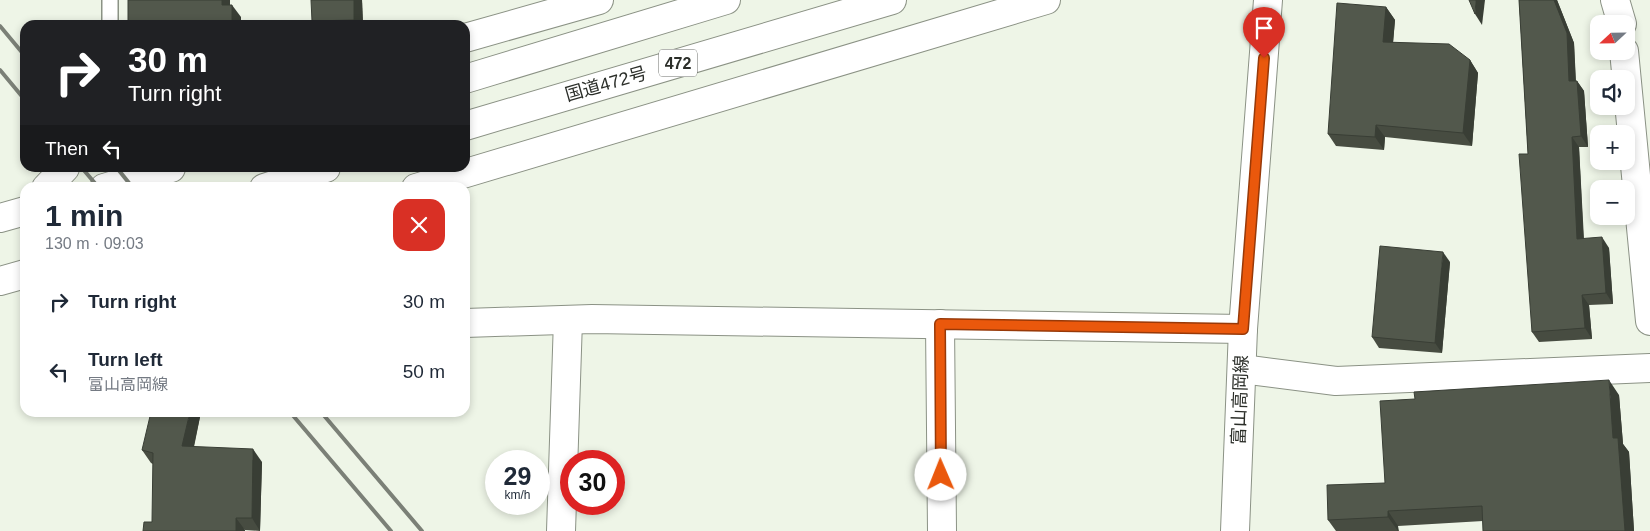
<!DOCTYPE html>
<html lang="en">
<head>
<meta charset="utf-8">
<style>
	:root { --surface:#fff; --page:#f6f6f7; --text:#1f2937; --muted:#747a83 }
	body { margin:0; font-family:Helvetica,"Noto Sans JP",sans-serif; background:var(--page); color:var(--text); height:100vh; display:flex; flex-direction:column; font-size:19px; white-space:nowrap }
	* { box-sizing:border-box; margin:0 }
	p { font-size:16px; color:var(--muted) }
	.icon { flex:none; width:28px; height:28px; fill:none; stroke:currentColor; stroke-width:2; stroke-linecap:round; stroke-linejoin:round }
	.map { position:relative; flex:1; overflow:hidden }
	.drawer { position:absolute; left:20px; top:182px; width:450px; height:235px; display:flex; flex-direction:column; background:var(--surface); border-radius:15px; box-shadow:0 2px 8px #0003 }
	.drawer>* { flex:none }
	.top-card { position:absolute; left:20px; top:20px; width:450px; height:152px; border-radius:15px; box-shadow:0 2px 8px #0003; background:#202124; color:#fff; overflow:hidden }
	.needle { width:32px; rotate:248deg }
	.fabs { position:absolute; left:1590px; top:15px; display:grid; gap:10px }
	.fabs a { display:grid; place-items:center; width:45px; height:45px; border-radius:10px; background:var(--surface); box-shadow:0 2px 8px #0003; font-size:25px }
	.speed { position:absolute; left:485px; top:450px; display:flex; gap:10px; font-size:25px; font-weight:700; text-align:center }
	.speed>* { display:grid; place-content:center; width:65px; height:65px; border-radius:50%; background:var(--surface); box-shadow:0 2px 8px #0003; line-height:1 }
	.speed small { font-size:12px; font-weight:400 }
	.speed .limit { border:8px solid #d22; background:#fff; color:#111 }
	.pin { position:absolute; display:grid; place-items:center; width:42px; height:42px; color:#fff; margin:-51px -21px; border-radius:50% 50% 50% 0; rotate:-45deg; box-shadow:0 0 5px #0007 }
	.pin .icon { rotate:45deg }
	.me { position:absolute; width:55px; margin:-28px; rotate:359deg; stroke-linejoin:round; filter:drop-shadow(0 0 4px #0008) }
	.turn { display:flex; align-items:center; gap:18px; height:105px; padding:0 25px; font-size:22px }
	.turn .icon { width:65px; height:65px; stroke-width:2.5 }
	.turn b { display:block; font-size:35px; line-height:42px }
	.then { display:flex; align-items:center; height:48px; padding:0 25px; background:#0003; gap:10px; font-size:19px }
	.round { display:grid; place-items:center; flex:none; width:52px; height:52px; border-radius:15px; background:var(--page) }
	.headline { display:flex; align-items:center; justify-content:space-between; height:85px; padding:0 25px }
	h1 { font-size:30px; font-weight:600; line-height:38px }
	ul { padding:0; list-style:none }
	li { display:flex; align-items:center; gap:15px; height:70px; padding:0 25px }
	li div { flex:1 }
	li b { display:block; font-size:19px }
	li em { font-style:normal }
	.map>svg:first-child { display:block }
</style>
</head>
<body>
<div class="map">
<svg width="1650" height="531" viewBox="0 0 1650 531">
	<rect width="100%" height="100%" fill="#eef5e7"/>
	<g fill="none" stroke-linecap="round" stroke-linejoin="round">
		<defs>
			<path id="service" d="M110 25V0"/>
			<g id="minor">
				<path d="M1615 0 1622 24"/>
				<path d="M1624 51 1650 321"/>
				<path d="M465 323 592 319 1243 329"/>
				<path d="M940 324 942 531"/>
				<path d="M1242 369 1336 381 1650 368"/>
				<path d="M561 531 568 320"/>
			</g>
			<path id="primary" d="M1235 531 1243 329 1268 0"/>
			<g id="trunk">
				<path d="M465 38 599 0"/>
				<path d="M465 79 726 0"/>
				<path d="M465 126 892 0"/>
				<path d="M46 188 65 168"/>
				<path d="M104 188 171 168"/>
				<path d="M264 188 326 168"/>
				<path d="M416 188 1046 0"/>
				<path d="M0 218 25 211"/>
				<path d="M0 281 25 274"/>
			</g>
		</defs>
		<use href="#service" stroke="#8b9285" stroke-width="18"/>
		<use href="#minor" stroke="#8b9285" stroke-width="30"/>
		<use href="#primary" stroke="#8b9285" stroke-width="30"/>
		<use href="#trunk" stroke="#8b9285" stroke-width="30"/>
		<use href="#service" stroke="#fff" stroke-width="15"/>
		<use href="#minor" stroke="#fff" stroke-width="28"/>
		<use href="#primary" stroke="#fff" stroke-width="28"/>
		<use href="#trunk" stroke="#fff" stroke-width="28"/>
		<g stroke="#7b8077" stroke-width="4">
			<path d="M0 26 25 56"/>
			<path d="M0 70 25 100"/>
			<path d="M82 168 99 188"/>
			<path d="M117 168 133 188"/>
			<path d="M290 412 391 531"/>
			<path d="M321 412 422 531"/>
		</g>
	</g>
	<g fill="#474c41">
		<path d="M362 0 363 25H315L312 21Z"/>
		<path d="M1519 0H1557L1574 43 1576 81H1577L1584 91 1588 147H1579L1584 239 1609 248 1613 304 1589 305 1592 339 1539 342 1532 332 1528 154Z"/>
		<path d="M1386 7 1395 20 1393 42 1470 60 1478 73 1472 146 1385 137 1384 150 1336 146 1328 134Z"/>
		<path d="M1450 262 1442 353 1379 348 1372 337Z"/>
		<path d="M1619 395 1623 444 1629 452 1634 531H1483V521L1398 526 1399 531H1336L1328 520 1385 483Z"/>
		<path d="M201 412 194 447 262 462 260 531 245 530 153 464 151 463 142 450Z"/>
	</g>
	<g fill="#393e35">
		<path d="M222 0H230V16L222 5Z"/>
		<path d="M354 0H362L363 25H358L354 20Z"/>
		<path d="M1476 0H1485L1482 25 1475 14Z"/>
		<path d="M1554 0H1557L1574 43 1576 91 1569 81Z"/>
		<path d="M232 5 241 17V25H235L232 21Z"/>
		<path d="M1386 7 1395 20 1392 55 1383 42Z"/>
		<path d="M1470 60 1478 73 1472 146 1463 133Z"/>
		<path d="M1577 81 1584 91 1588 147 1581 136Z"/>
		<path d="M1376 125 1385 137 1384 150 1375 137Z"/>
		<path d="M1572 137 1579 147 1584 249 1577 239Z"/>
		<path d="M1602 237 1609 248 1613 304 1606 293Z"/>
		<path d="M1443 252 1450 262 1442 353 1435 343Z"/>
		<path d="M1582 295 1589 305 1592 339 1585 328Z"/>
		<path d="M1609 380 1619 395 1623 444 1629 452 1634 531H1625L1613 438Z"/>
		<path d="M190 412H201L191 459 182 446Z"/>
		<path d="M253 449 262 462 260 531 252 518Z"/>
		<path d="M1388 511 1398 526V531L1388 517Z"/>
		<path d="M236 518 245 530V531H236Z"/>
	</g>
	<g fill="#52584c" stroke="#393e35">
		<path d="M128 0H222V5H232V21H236V25H128Z"/>
		<path d="M311 0H354V20L312 21Z"/>
		<path d="M1469 0H1476L1475 14Z"/>
		<path d="M1519 0H1554L1567 33 1569 81H1577L1581 136 1572 137 1577 239 1602 237 1606 293 1582 295 1585 328 1532 332 1519 154H1528Z"/>
		<path d="M1337 3 1386 7 1383 42 1449 44 1470 60 1463 133 1376 125 1375 137 1328 134Z"/>
		<path d="M1380 246 1443 252 1435 343 1372 337Z"/>
		<path d="M1609 380 1613 438H1618L1625 531H1483L1482 506 1388 511V517L1328 520 1327 485 1385 483 1380 401 1415 399 1414 392Z"/>
		<path d="M151 412H190L182 446 253 449 252 518H236V531H143L144 522H152L153 453 142 450Z"/>
	</g>
	<g fill="none" stroke-linecap="round" stroke-linejoin="round">
		<defs>
			<path id="route" d="M941 475 940 324 1243 329 1264 58"/>
		</defs>
		<use href="#route" stroke="#983908" stroke-width="12"/>
		<use href="#route" stroke="#ea580c" stroke-width="9"/>
	</g>
	<g text-anchor="middle" dominant-baseline="central" stroke-width="5" stroke-linejoin="round" paint-order="stroke">
		<rect fill="#fff" stroke="#6b6d69" stroke-width="1" x="659" y="49.5" width="38" height="27" rx="4"/>
		<g font-size="16" font-weight="bold" fill="#2b2e29">
			<text x="678" y="63">472</text>
		</g>
		<g font-size="18" fill="#2b2e29" stroke="#fff">
			<text transform="translate(606 84) rotate(-16)">国道472号</text>
			<text transform="translate(1240 400) rotate(-88)">富山高岡線</text>
		</g>
	</g>
</svg>
<div class="fabs">
<a><svg class="needle" viewBox="-14 -14 28 28"><path d="M0-13l5 13h-10z" fill="#e53935"/><path d="M0 13l5-13h-10z" fill="#747a83"/></svg></a>
<a><svg class="icon" aria-label="sound" viewBox="0 0 24 24"><path d="M4 9h4l5-4v14l-5-4H4zM17 9q2 3 0 6"/></svg></a>
<a>+</a>
<a>−</a>
</div>
<div class="speed"><div>29<small>km/h</small></div><div class="limit">30</div></div>
<div class="pin" style="left:1264px;top:58px;background:#d93025"><svg class="icon" aria-label="arrive" viewBox="0 0 24 24"><path d="M6 21V4h12l-3 4 3 4H6"/></svg></div>
<svg class="me" style="left:941px;top:475px" viewBox="-20 -20 40 40"><circle r="19" fill="#fff"/><path d="M0-13L10 11 0 6-10 11z" fill="#ea580c"/></svg>
<div class="top-card">
<div class="turn"><svg class="icon" aria-label="right" viewBox="0 0 24 24"><path d="M7 20v-9h11M14 6l5 5-5 5"/></svg><div><b>30 m</b>Turn right</div></div>
<div class="then">Then<svg class="icon" aria-label="left" viewBox="0 0 24 24"><path d="M17 20v-9H6M10 6l-5 5 5 5"/></svg></div>
</div>
<section class="drawer">
<div class="headline"><div><h1>1 min</h1><p>130 m · 09:03</p></div><a class="round" style="background:#d93025;color:#fff"><svg class="icon" aria-label="close" viewBox="0 0 24 24"><path d="M6 6l12 12M18 6L6 18"/></svg></a></div>
<ul>
<li><svg class="icon" aria-label="right" viewBox="0 0 24 24"><path d="M7 20v-9h11M14 6l5 5-5 5"/></svg><div><b>Turn right</b></div><em>30 m</em></li>
<li><svg class="icon" aria-label="left" viewBox="0 0 24 24"><path d="M17 20v-9H6M10 6l-5 5 5 5"/></svg><div><b>Turn left</b><p>富山高岡線</p></div><em>50 m</em></li>
</ul>
</section>
</div>
</body>
</html>
